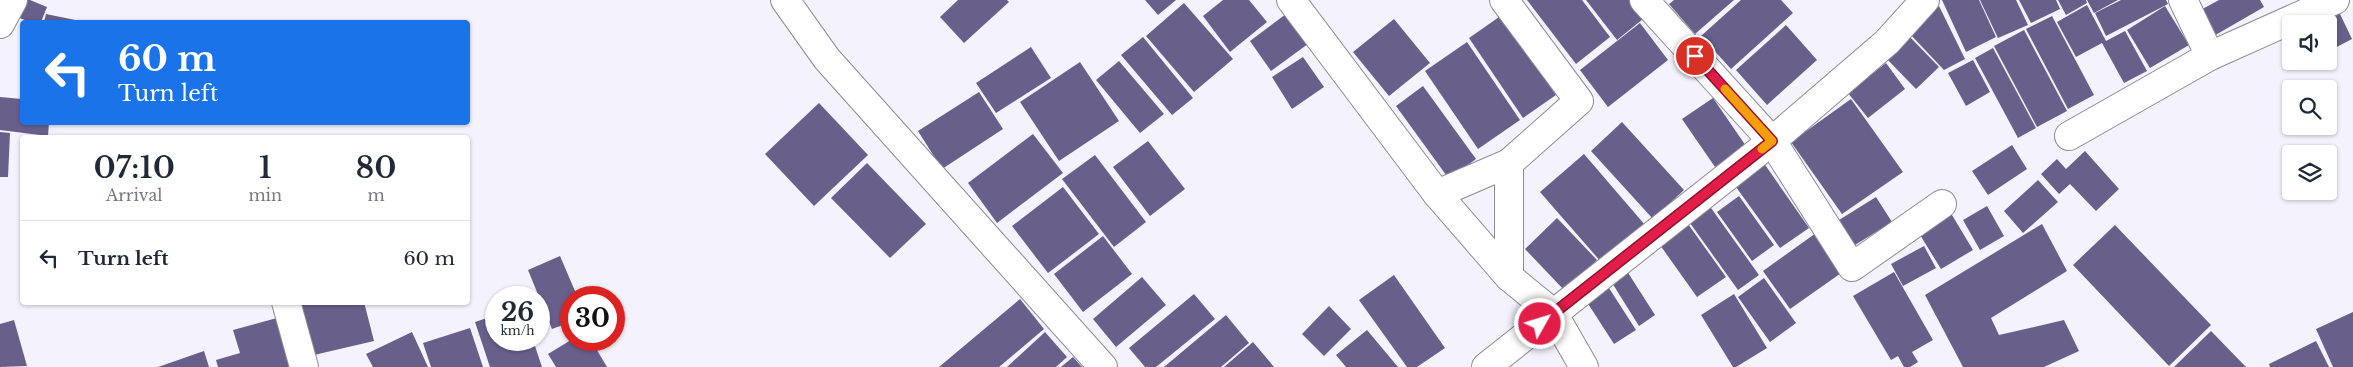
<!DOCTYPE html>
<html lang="en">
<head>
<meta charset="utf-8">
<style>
	:root { --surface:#fff; --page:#f6f6f7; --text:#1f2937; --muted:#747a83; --line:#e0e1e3 }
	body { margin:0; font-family:"Libre Baskerville",serif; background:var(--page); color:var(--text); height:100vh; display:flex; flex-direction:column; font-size:19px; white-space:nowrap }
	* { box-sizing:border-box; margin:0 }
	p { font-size:16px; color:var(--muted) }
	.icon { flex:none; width:28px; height:28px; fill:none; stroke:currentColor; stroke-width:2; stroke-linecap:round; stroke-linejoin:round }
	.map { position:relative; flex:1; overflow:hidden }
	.panel { position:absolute; left:20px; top:135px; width:450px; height:170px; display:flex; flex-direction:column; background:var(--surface); border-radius:5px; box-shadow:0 1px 4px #0004 }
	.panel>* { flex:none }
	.guide { position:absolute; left:20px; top:20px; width:450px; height:105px; border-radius:5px; box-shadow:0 1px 4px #0004; background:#1a73e8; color:#fff; overflow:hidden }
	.tools { position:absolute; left:2282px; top:15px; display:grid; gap:10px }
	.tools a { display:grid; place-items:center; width:55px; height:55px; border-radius:5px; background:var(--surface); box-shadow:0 1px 4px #0004; font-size:25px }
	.speed { position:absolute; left:485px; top:286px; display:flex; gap:10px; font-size:25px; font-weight:700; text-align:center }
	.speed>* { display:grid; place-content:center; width:65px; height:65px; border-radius:50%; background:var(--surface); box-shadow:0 1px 4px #0004; line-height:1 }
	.speed small { font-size:12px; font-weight:400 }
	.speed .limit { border:8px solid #d22; background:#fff; color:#111 }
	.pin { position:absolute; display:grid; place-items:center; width:42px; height:42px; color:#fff; margin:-21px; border:2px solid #fff; border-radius:50%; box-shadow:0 1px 5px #0007 }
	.me { position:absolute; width:55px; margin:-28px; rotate:51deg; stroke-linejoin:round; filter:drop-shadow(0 0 4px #0008) }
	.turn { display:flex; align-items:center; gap:18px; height:105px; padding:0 15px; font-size:22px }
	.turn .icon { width:65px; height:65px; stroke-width:2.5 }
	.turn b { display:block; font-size:35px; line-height:42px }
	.eta { display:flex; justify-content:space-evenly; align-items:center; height:85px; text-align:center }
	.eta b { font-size:30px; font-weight:600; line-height:35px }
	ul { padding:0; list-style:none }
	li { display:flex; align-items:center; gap:15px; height:75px; padding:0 15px; border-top:1px solid var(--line) }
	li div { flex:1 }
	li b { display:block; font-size:19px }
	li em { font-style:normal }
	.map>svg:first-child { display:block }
</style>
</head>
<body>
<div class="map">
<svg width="2353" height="367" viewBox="0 0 2353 367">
	<rect width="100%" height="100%" fill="#f3f2fd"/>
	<g fill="#68608b">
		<path d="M14 0H30L47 7 41 22H30L9 14Z"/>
		<path d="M958 0H1007L1009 2 964 43 940 17Z"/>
		<path d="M1145 0H1176L1158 15Z"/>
		<path d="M1223 0H1249L1267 22 1230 52 1203 16Z"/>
		<path d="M1527 0H1582L1610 37 1576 64Z"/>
		<path d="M1586 0H1629L1643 19 1617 40Z"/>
		<path d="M1674 0H1734L1695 34 1669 4Z"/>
		<path d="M1741 0H1781L1793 13 1731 69 1701 36Z"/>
		<path d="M1942 0H1979L1996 37 1966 52Z"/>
		<path d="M1980 0H2016L2028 25 1998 38Z"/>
		<path d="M2019 0H2056L2060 9 2031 23Z"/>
		<path d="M2058 0H2086L2087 3 2066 15Z"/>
		<path d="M2087 0H2118L2094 13Z"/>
		<path d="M2121 0H2166L2168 4 2106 36 2095 13Z"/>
		<path d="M2219 0H2260L2264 7 2212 37 2197 12Z"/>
		<path d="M1184 3 1233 59 1194 92 1146 36Z"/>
		<path d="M2087 5 2106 41 2125 31 2147 71 2124 83 2102 43 2076 57 2057 22Z"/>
		<path d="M1939 6 1965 59 1944 70 1909 33Z"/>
		<path d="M2165 6 2189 45 2150 68 2127 30Z"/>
		<path d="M1290 11 1312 41 1271 71 1250 41Z"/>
		<path d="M2339 12 2352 39 2329 51V24H2316Z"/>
		<path d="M46 14 85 22H44Z"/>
		<path d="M1502 15 1556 95 1523 118 1469 38Z"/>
		<path d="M2052 16 2094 95 2068 109 2026 29Z"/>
		<path d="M1394 19 1430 63 1389 96 1353 52Z"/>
		<path d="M1640 23 1668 60 1608 107 1580 70Z"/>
		<path d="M1786 25 1817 60 1767 105 1736 70Z"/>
		<path d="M2024 30 2067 111 2037 127 1994 46Z"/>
		<path d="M1908 35 1939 67 1916 89 1885 57Z"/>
		<path d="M1143 37 1193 98 1172 115 1121 55Z"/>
		<path d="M1467 42 1520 120 1478 149 1425 71Z"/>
		<path d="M1031 47 1051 78 996 113 976 83Z"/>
		<path d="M1993 48 2036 128 2018 138 1975 58Z"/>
		<path d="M1303 57 1324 87 1292 109 1272 77Z"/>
		<path d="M1973 60 1990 92 1966 106 1948 73Z"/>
		<path d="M1119 61 1164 114 1140 133 1096 80Z"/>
		<path d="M1080 62 1119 121 1059 161 1020 102Z"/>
		<path d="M1886 63 1905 89 1868 118 1848 93Z"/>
		<path d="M1423 86 1476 159 1449 179 1396 106Z"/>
		<path d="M979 92 1003 129 942 169 918 131Z"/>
		<path d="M0 97 22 99V122H49L48 136 0 130Z"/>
		<path d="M1713 98 1746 146 1715 167 1682 119Z"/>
		<path d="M1851 99 1903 172 1842 214 1791 142Z"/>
		<path d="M819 103 868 155 814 206 765 154Z"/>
		<path d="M1622 122 1684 190 1653 219 1591 151Z"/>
		<path d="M0 132 10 133 8 177H0Z"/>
		<path d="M1033 134 1063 173 997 223 968 183Z"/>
		<path d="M1148 141 1185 189 1150 216 1113 167Z"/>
		<path d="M2012 145 2027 169 1988 195 1972 171Z"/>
		<path d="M2085 151 2119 189 2096 211 2070 184 2059 194 2041 174 2057 159 2066 169Z"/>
		<path d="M1584 154 1645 225 1602 263 1540 192Z"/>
		<path d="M1095 155 1146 222 1114 247 1062 179Z"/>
		<path d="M1761 159 1809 228 1780 248 1731 180Z"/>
		<path d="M867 163 926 224 890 258 831 198Z"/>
		<path d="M2038 180 2058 202 2023 233 2004 211Z"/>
		<path d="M1063 187 1099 234 1048 273 1012 226Z"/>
		<path d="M1739 196 1774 245 1752 261 1717 212Z"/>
		<path d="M1876 197 1892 222 1855 245 1839 220Z"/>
		<path d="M1706 201 1759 275 1738 290 1685 216Z"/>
		<path d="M1987 206 2004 236 1980 250 1963 220Z"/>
		<path d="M1949 210 1973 250 1941 269 1917 230Z"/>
		<path d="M1557 218 1597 260 1565 291 1525 249Z"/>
		<path d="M1688 224 1726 277 1697 297 1660 245Z"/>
		<path d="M2042 224 2067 271 1991 318 1999 335 2064 320 2079 351 2044 367H1963L1925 295Z"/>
		<path d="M2115 225 2211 325 2169 366 2073 265Z"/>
		<path d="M1816 233 1844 271 1790 309 1763 271Z"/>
		<path d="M1103 236 1132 274 1083 312 1054 274Z"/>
		<path d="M1924 246 1936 268 1903 286 1891 264Z"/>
		<path d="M560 256 578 298H571V322L552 329 528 270Z"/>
		<path d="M1625 268 1655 315 1639 326 1609 278Z"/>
		<path d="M1894 272 1933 340 1912 352 1918 362 1910 367H1904L1898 356 1891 360 1853 296Z"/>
		<path d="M1394 275 1445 348 1417 367H1407L1359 300Z"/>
		<path d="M1142 277 1166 305 1116 347 1093 319Z"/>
		<path d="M1764 278 1796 323 1770 342 1738 297Z"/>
		<path d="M1607 285 1636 330 1614 344 1585 299Z"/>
		<path d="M1194 294 1215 319 1156 367H1145L1129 348Z"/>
		<path d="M1734 294 1767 348 1736 367H1733L1701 315Z"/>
		<path d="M1020 299 1044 329 999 367H939Z"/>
		<path d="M300 302H364L374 341 314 355Z"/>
		<path d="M1329 306 1351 329 1324 356 1302 334Z"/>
		<path d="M2353 312V367H2333L2316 329Z"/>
		<path d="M496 315V340H533L542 367H490L475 322Z"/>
		<path d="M1226 315 1249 343 1221 367H1164Z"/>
		<path d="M277 318 291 367H218L216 360 240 353 233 330Z"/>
		<path d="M14 320 27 366 0 367V324Z"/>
		<path d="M470 328 483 367H431L423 343Z"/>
		<path d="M1367 330 1398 367H1346L1336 355Z"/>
		<path d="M2211 331 2246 367H2174Z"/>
		<path d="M412 332 428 367H373L366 354Z"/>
		<path d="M1045 332 1067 357 1056 367H1007Z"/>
		<path d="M571 340H591L607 367H556L548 354Z"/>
		<path d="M2316 341 2329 367H2270L2269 364Z"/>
		<path d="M1253 342 1274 367H1224Z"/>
		<path d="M204 351 209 367H158Z"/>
		<path d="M1073 357 1082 367H1061Z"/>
	</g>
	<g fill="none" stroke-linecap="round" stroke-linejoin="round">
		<defs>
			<g id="street">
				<path d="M785 0 827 59 1103 367"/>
				<path d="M1291 0 1437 194 1509 277 1553 313 1584 367"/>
				<path d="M1644 0 1772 141 1852 267 1942 204"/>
				<path d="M2183 0 2210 56"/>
				<path d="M2069 136 2210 56 2335 0"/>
				<path d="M1437 194 1509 163 1579 101 1504 0"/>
				<path d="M1509 277V163"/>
				<path d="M286 302 304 367"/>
				<path d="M1486 367 1772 141 1887 42 1925 0"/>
			</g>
			<path id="secondary" d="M0 24 13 0"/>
		</defs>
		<use href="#street" stroke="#8c8b95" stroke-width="30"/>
		<use href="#secondary" stroke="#8c8b95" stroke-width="30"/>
		<use href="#street" stroke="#fff" stroke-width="28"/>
		<use href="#secondary" stroke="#fff" stroke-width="28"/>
	</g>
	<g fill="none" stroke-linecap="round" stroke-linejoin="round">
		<defs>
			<path id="route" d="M1540 324 1772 141 1695 56"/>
		</defs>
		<use href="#route" stroke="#92132f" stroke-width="12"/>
		<use href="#route" stroke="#e11d48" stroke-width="9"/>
		<path stroke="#f59e0b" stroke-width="9" d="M1725 89 1772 141 1762 149"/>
	</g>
</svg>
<div class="tools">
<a><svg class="icon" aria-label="sound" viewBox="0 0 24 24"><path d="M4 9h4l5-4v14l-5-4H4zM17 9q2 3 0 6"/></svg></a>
<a><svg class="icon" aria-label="search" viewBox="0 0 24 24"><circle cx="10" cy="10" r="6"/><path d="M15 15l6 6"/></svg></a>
<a><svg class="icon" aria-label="layers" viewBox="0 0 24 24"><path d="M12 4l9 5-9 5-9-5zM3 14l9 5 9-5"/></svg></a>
</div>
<div class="speed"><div>26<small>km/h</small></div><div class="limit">30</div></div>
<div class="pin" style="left:1695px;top:56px;background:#d93025"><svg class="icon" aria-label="arrive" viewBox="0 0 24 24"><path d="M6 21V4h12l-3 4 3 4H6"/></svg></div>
<svg class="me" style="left:1540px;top:324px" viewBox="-20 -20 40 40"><circle r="17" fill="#e11d48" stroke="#fff" stroke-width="3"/><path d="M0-11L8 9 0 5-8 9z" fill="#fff"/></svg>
<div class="guide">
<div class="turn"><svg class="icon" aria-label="left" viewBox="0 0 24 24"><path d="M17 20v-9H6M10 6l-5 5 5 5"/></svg><div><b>60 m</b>Turn left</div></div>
</div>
<section class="panel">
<div class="eta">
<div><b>07:10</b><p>Arrival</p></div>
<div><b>1</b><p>min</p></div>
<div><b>80</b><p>m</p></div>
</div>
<ul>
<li><svg class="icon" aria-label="left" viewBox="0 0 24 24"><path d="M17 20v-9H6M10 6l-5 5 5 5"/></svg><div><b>Turn left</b></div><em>60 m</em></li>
</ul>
</section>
</div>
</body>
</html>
